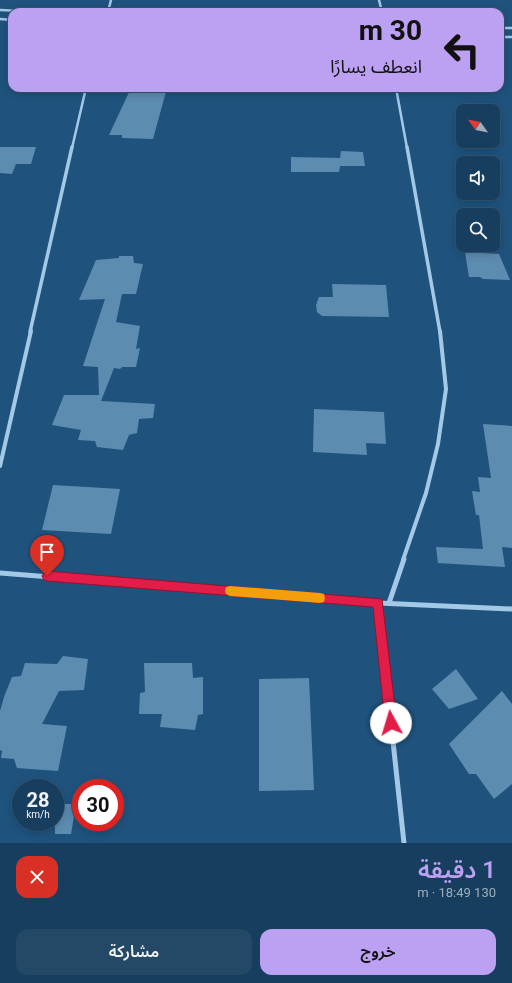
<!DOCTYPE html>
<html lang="ar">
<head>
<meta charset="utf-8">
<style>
	:root { --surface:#173e5e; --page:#244967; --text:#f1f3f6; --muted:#9eaebc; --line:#365773; --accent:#bca0f2 }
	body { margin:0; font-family:Roboto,"Noto Sans Arabic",sans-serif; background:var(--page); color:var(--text); direction:rtl; height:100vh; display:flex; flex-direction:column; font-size:15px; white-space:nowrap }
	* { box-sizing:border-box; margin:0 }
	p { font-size:13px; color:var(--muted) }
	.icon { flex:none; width:22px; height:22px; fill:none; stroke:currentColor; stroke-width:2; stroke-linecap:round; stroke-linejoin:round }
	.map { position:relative; height:843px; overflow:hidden; direction:ltr }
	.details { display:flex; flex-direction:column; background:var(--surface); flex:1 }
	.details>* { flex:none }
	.hud { position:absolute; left:8px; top:8px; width:496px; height:84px; border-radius:12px; box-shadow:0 2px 10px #0003,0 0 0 1px var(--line); direction:rtl; background:#bca0f2; color:#111; overflow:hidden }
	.needle { width:26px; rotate:303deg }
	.tools { position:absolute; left:456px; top:104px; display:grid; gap:8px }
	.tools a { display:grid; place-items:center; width:44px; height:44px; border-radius:8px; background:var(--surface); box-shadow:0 2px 10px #0003,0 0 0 1px var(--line); font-size:20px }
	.speed { position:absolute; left:12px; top:779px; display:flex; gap:8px; font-size:20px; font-weight:700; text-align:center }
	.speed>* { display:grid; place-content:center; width:52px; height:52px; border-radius:50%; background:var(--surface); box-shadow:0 2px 10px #0003,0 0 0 1px var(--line); line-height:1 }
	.speed small { font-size:10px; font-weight:400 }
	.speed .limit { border:6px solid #d22; background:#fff; color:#111 }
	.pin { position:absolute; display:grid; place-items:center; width:34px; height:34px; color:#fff; margin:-41px -17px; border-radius:50% 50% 50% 0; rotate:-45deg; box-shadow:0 0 4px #0007 }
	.pin .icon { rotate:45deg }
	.me { position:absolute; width:44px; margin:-22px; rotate:354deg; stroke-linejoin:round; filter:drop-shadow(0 0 3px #0008) }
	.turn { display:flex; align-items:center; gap:14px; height:84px; padding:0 16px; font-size:18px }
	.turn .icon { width:52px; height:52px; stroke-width:2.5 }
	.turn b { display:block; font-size:28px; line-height:34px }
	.round { display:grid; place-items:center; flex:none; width:42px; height:42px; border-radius:12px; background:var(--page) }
	.head { display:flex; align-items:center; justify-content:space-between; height:68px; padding:0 16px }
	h1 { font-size:24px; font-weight:600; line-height:30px; color:var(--accent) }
	.cta { display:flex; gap:8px; margin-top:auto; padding:8px 16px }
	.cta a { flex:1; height:46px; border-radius:12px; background:var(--accent); color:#111; font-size:16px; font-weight:600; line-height:46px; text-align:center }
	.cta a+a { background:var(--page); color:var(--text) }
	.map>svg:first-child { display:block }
</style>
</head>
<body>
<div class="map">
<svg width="512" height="843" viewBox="0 0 512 843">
	<rect width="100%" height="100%" fill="#1f537e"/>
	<g fill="#5d8cb1">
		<path d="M131 88H167L153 139 122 138V135H109Z"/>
		<path d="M0 147H36L31 164H16L12 174 0 173Z"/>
		<path d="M341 151 363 152 365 166H340L339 172H291V157L340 158Z"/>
		<path d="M465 252 499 254 510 280 483 279 480 277H469Z"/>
		<path d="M119 256H133L134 263 143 264 136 294H122L116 322 140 326 136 349 140 348 136 367H122L120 369 114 368 101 401 155 404 153 418 139 419 137 433 129 435 123 450 97 447 95 441 78 440 81 430 52 425 64 395H99L98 367 83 366 105 299 79 300 96 260 119 258Z"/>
		<path d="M332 284 386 285 389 317 322 316 317 312 316 305 319 297H333Z"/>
		<path d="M314 409 384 412 386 444 366 443 367 455 313 452Z"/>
		<path d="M483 424 512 426V548L502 547 505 567 438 563 436 547 483 549 479 515H476L472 491 480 492 478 477 491 478Z"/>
		<path d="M53 485 120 489 111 534 42 530Z"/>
		<path d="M63 656 88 659 84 690 59 691 42 724 67 726 58 771 17 768 14 759 1 758 2 751 0 750V711L4 697 12 677 21 676 25 663 57 664Z"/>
		<path d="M144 663H192L193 678 203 677V714L198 715 195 730 160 727 162 714H139L140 693 145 692Z"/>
		<path d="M456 669 478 699 449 709 432 689Z"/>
		<path d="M309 678 314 790 259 791V679Z"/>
		<path d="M502 691 512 704V784L494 799 476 774H469L449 744Z"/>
		<path d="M55 804H76L71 834H55Z"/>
	</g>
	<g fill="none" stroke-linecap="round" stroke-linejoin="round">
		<g stroke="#a3c9e7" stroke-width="2.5">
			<path d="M379 0 382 12"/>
			<path d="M0 10 44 12"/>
			<path d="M108 12 111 0"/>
			<path d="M0 19 12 20"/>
			<path d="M500 28H512"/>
			<path d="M500 37H512"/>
			<path d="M396 88 407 148"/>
			<path d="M72 148 86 88"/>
		</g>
		<g stroke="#a3c9e7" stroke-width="3.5">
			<path d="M407 147 440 332"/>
			<path d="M30 332 72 147"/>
		</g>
		<g stroke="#a3c9e7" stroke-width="4">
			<path d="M0 466 31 331"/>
			<path d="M403 560 426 493 438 444 446 389 440 331"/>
		</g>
		<g stroke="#a3c9e7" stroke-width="5">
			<path d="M0 573 378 603 512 609"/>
			<path d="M378 603 404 843"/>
			<path d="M389 603 404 559"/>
		</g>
	</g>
	<path fill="#e11d48" stroke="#92132f" d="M47 571 382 599 397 723 395 727 391 729 387 727 385 723 373 607 47 581 44 580 42 576 44 573Z"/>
	<path fill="#f59e0b" d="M230 586 320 593 324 594 325 598 324 602 320 603 230 596 226 594 225 591 226 587Z"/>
</svg>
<div class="tools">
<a><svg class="needle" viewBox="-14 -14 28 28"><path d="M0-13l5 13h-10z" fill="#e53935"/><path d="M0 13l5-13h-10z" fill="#9eaebc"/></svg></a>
<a><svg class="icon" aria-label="sound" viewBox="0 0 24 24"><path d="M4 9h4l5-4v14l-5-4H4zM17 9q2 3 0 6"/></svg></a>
<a><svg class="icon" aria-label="search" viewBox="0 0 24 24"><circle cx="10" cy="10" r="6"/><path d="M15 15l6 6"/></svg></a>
</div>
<div class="speed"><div>28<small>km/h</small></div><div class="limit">30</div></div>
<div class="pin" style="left:47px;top:576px;background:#d93025"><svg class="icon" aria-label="arrive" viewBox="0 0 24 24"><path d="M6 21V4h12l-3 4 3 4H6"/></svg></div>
<svg class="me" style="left:391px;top:723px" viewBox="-20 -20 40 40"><circle r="19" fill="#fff"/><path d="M0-13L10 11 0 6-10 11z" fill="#e11d48"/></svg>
<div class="hud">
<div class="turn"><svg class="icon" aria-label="left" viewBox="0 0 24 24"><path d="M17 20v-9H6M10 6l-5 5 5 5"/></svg><div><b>30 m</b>انعطف يسارًا</div></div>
</div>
</div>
<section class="details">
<div class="head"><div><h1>1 دقيقة</h1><p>130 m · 18:49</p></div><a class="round" style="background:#d93025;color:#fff"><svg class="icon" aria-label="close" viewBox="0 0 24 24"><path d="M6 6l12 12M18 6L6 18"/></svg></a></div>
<div class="cta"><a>خروج</a><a>مشاركة</a></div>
</section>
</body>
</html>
